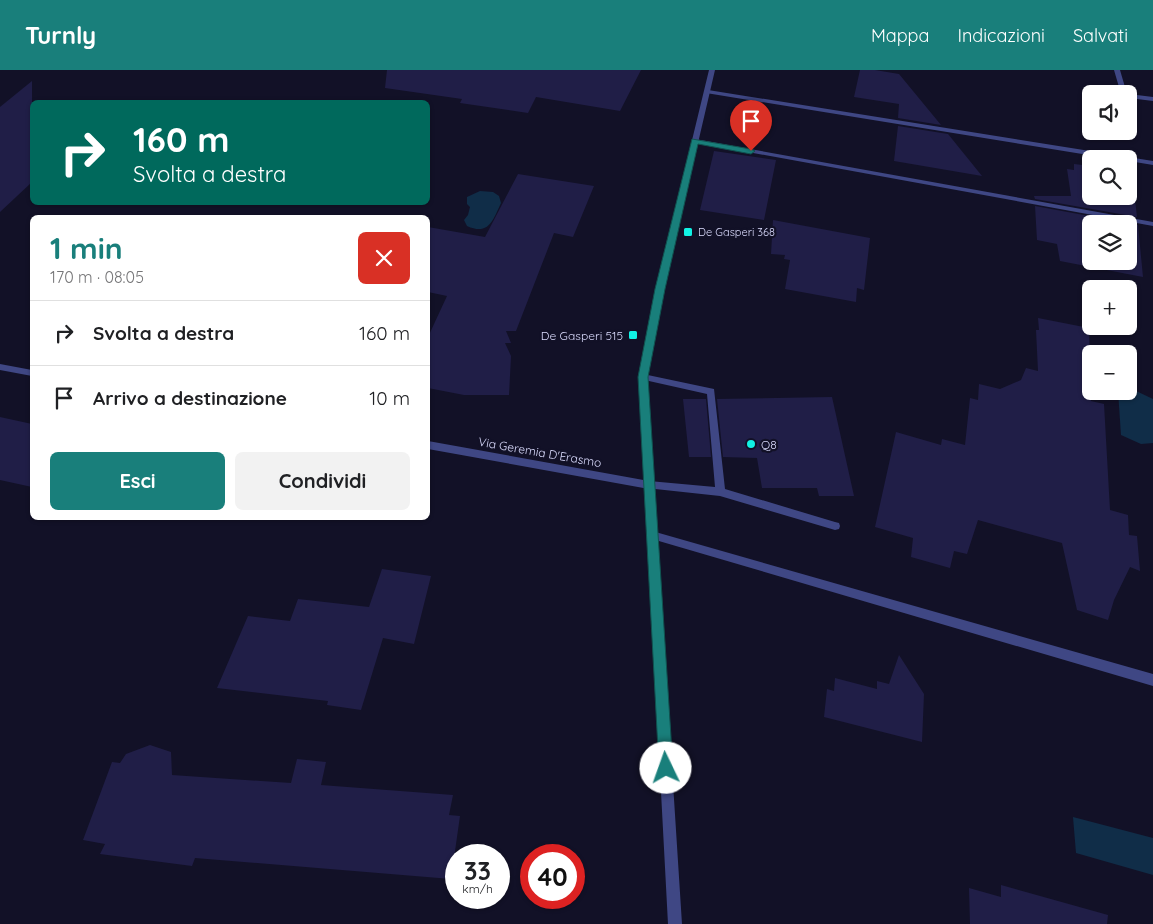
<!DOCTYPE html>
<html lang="it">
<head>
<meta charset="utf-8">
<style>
	:root { --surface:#fff; --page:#f2f2f2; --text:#202124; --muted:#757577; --line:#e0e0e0; --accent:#197f7b }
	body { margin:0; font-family:Quicksand,sans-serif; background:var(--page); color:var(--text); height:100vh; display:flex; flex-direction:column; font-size:19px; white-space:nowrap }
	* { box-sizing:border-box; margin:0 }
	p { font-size:16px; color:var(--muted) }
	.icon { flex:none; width:28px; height:28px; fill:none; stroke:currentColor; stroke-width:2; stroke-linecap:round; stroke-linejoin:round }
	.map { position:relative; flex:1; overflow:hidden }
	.sheet { position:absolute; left:30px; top:145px; width:400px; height:305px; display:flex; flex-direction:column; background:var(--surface); border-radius:8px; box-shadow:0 1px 4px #0004 }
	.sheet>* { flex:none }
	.banner { position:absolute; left:30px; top:30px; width:400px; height:105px; border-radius:8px; box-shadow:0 1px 4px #0004; background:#00695c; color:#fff; overflow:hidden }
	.tools { position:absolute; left:1082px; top:15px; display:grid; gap:10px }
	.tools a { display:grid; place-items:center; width:55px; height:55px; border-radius:8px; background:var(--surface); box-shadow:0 1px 4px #0004; font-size:25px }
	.speed { position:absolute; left:445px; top:774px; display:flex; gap:10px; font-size:25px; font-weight:700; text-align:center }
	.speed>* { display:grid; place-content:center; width:65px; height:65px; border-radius:50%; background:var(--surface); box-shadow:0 1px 4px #0004; line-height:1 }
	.speed small { font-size:12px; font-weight:400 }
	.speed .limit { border:8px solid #d22; background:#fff; color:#111 }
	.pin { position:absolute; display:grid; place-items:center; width:42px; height:42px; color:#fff; margin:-51px -21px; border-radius:50% 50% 50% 0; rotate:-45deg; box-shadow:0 0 5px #0007 }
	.pin .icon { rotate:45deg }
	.me { position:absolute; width:55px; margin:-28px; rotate:357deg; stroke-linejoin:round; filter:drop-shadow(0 0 4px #0008) }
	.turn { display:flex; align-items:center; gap:18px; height:105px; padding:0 20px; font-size:22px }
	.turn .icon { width:65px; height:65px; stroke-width:2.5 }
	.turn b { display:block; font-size:35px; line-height:42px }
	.round { display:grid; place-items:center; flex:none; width:52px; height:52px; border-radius:8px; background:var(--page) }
	.summary { display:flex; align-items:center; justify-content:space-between; height:85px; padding:0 20px }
	h1 { font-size:30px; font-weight:700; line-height:38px; color:var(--accent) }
	.primary-button { display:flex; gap:10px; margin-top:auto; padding:10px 20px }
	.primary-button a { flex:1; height:58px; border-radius:8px; background:var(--accent); color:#fff; font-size:20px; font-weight:700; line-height:58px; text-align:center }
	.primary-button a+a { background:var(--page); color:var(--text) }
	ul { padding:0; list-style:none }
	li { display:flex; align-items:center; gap:15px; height:65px; padding:0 20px; border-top:1px solid var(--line) }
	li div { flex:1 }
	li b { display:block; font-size:19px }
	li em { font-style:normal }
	header { display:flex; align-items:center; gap:30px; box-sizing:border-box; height:70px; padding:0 25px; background:var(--accent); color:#fff }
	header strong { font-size:24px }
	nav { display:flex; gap:28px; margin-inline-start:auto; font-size:18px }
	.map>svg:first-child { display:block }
</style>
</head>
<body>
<header>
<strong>Turnly</strong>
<nav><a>Mappa</a><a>Indicazioni</a><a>Salvati</a></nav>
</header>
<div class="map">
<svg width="1153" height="854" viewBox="0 0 1153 854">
	<rect width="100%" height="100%" fill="#121127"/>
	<g fill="#102d48">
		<path d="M480 121 493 122 499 126 501 133C493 150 489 166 467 156L464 150 468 145 470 137 467 134V127Z"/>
		<path d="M1134 320 1153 329V373L1141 374 1121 365 1118 321Z"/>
		<path d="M1073 747 1153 768V805L1076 783Z"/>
	</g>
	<g fill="#201e47" fill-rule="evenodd">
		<path d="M387 0H641L620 41 536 27 528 43 460 33 462 29 385 18Z"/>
		<path d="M860 0H875L899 4 941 55 898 48 899 34 854 27Z"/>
		<path d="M32 11V112L0 142V37Z"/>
		<path d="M898 56 948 64 982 106 894 91Z"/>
		<path d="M714 81 776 90 764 150 700 140Z"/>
		<path d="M1074 94 1091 96V126H1129V102L1132 103 1137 147 1035 129 1034 126H1071L1067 99 1074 100Z"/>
		<path d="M518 104 594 116 573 167 554 163 516 261H506L511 273H505L511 286 509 325H464L428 318V267L447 226 428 222V157L485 167Z"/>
		<path d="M1035 136 1138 155 1143 207 1060 191 1057 174 1037 170ZM1091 154H1129V191H1091Z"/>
		<path d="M773 150 870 168 864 220 857 218 856 232 785 219 790 190 784 189 785 185 771 184Z"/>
		<path d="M1038 248 1089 258 1091 331 1104 334 1110 440 1128 445 1129 465 1137 466 1140 501 1130 497 1114 530 1108 550 1077 540 1062 473 978 450 967 484 954 481 950 498 911 487 913 468 875 457 896 362 941 375 942 369 965 375 970 328 978 330 979 314 1000 319 1021 310 1026 298 1038 301 1036 260H1039Z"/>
		<path d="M832 327 854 426H819L817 418H762L757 388 723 387 717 329Z"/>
		<path d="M683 329H706L711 387H689Z"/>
		<path d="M0 347 32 354V417L0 410Z"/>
		<path d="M382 499 431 506 414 574 383 568 361 640 327 635 328 631 217 618 248 546 290 551 298 529 369 537Z"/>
		<path d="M899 585 924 624 922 672 824 647 827 619 834 621 835 608 877 619V611L889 614Z"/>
		<path d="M150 675 171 682 172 705 291 713 297 689 326 692 321 715 453 725 449 745 460 746 451 809 195 788 192 796 100 784 105 774 83 770 112 692 120 693 126 684Z"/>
		<path d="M1001 815 1108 845 1107 854H970L969 818 1001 827Z"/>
	</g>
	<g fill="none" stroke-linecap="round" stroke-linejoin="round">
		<path fill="#3f4784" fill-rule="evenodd" d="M643 304 714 319 725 419 835 452 839 453 840 456 839 459 835 460 720 426 646 418 644 415 646 412 649 411 715 417 707 324 640 309 639 307 640 305Z"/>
		<g fill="#3f4784" fill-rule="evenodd">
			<path d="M1114 0H1120L1127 24H1121Z"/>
			<path d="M708 20 1153 91V95L1129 91V89H1113L706 23V21Z"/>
			<path d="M1129 24 1153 27V31L1129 28Z"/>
			<path d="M695 69 1153 152V156L693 72 692 71Z"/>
			<path d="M0 294 32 300V306L0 300Z"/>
			<path d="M428 371 649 411 652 412 654 415 652 418 649 419 428 379Z"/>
			<path d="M652 461 1153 604V616L652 469 648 468 647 465 648 462Z"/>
		</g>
		<path fill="#3f4784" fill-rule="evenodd" d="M709 0H715L664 219 647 307 682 854H668L639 307 656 219Z"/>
	</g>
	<path fill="#197f7b" stroke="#105350" d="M692 69 751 79 755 81 751 84 698 74 665 219 648 307 673 698 671 703 666 705 661 703 659 698 638 307 655 219Z"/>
	<g fill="#11f2e5" stroke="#121127" stroke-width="2">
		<rect x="683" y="157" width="10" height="10" rx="2.5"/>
		<rect x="628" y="260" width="10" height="10" rx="2.5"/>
		<circle cx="751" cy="374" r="5"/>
	</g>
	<g text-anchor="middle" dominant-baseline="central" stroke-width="4.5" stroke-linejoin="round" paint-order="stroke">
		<g font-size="11" fill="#dadbfd" stroke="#121127" text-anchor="start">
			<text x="698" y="162">De Gasperi 368</text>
		</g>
		<g font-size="12" fill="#dadbfd" stroke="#121127" text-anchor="end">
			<text x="623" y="265">De Gasperi 515</text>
			<text x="761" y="374" text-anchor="start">Q8</text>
		</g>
		<g font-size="12" fill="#dadbfd" stroke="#121127">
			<text transform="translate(540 382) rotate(10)">Via Geremia D'Erasmo</text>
		</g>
	</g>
</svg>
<div class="tools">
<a><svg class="icon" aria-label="sound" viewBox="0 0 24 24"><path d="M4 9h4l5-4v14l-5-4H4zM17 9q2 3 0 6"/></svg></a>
<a><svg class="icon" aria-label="search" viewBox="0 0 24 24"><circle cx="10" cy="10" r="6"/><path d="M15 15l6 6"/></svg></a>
<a><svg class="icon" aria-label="layers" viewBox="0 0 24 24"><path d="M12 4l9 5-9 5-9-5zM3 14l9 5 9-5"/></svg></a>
<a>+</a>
<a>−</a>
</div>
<div class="speed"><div>33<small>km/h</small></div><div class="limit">40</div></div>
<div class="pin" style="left:751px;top:81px;background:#d93025"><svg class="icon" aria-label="arrive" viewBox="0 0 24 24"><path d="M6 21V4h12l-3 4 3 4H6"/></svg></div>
<svg class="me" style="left:666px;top:698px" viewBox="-20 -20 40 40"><circle r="19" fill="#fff"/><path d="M0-13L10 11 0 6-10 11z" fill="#197f7b"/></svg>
<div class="banner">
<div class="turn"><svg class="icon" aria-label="right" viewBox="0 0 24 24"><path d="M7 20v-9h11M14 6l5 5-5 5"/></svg><div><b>160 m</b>Svolta a destra</div></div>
</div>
<section class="sheet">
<div class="summary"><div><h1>1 min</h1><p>170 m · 08:05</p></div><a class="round" style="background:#d93025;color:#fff"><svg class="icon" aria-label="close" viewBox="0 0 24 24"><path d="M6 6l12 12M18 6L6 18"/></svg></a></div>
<ul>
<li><svg class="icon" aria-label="right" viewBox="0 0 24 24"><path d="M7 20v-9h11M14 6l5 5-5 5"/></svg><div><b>Svolta a destra</b></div><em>160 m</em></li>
<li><svg class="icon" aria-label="arrive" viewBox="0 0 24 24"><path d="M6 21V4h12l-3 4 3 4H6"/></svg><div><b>Arrivo a destinazione</b></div><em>10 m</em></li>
</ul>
<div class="primary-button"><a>Esci</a><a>Condividi</a></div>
</section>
</div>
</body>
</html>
